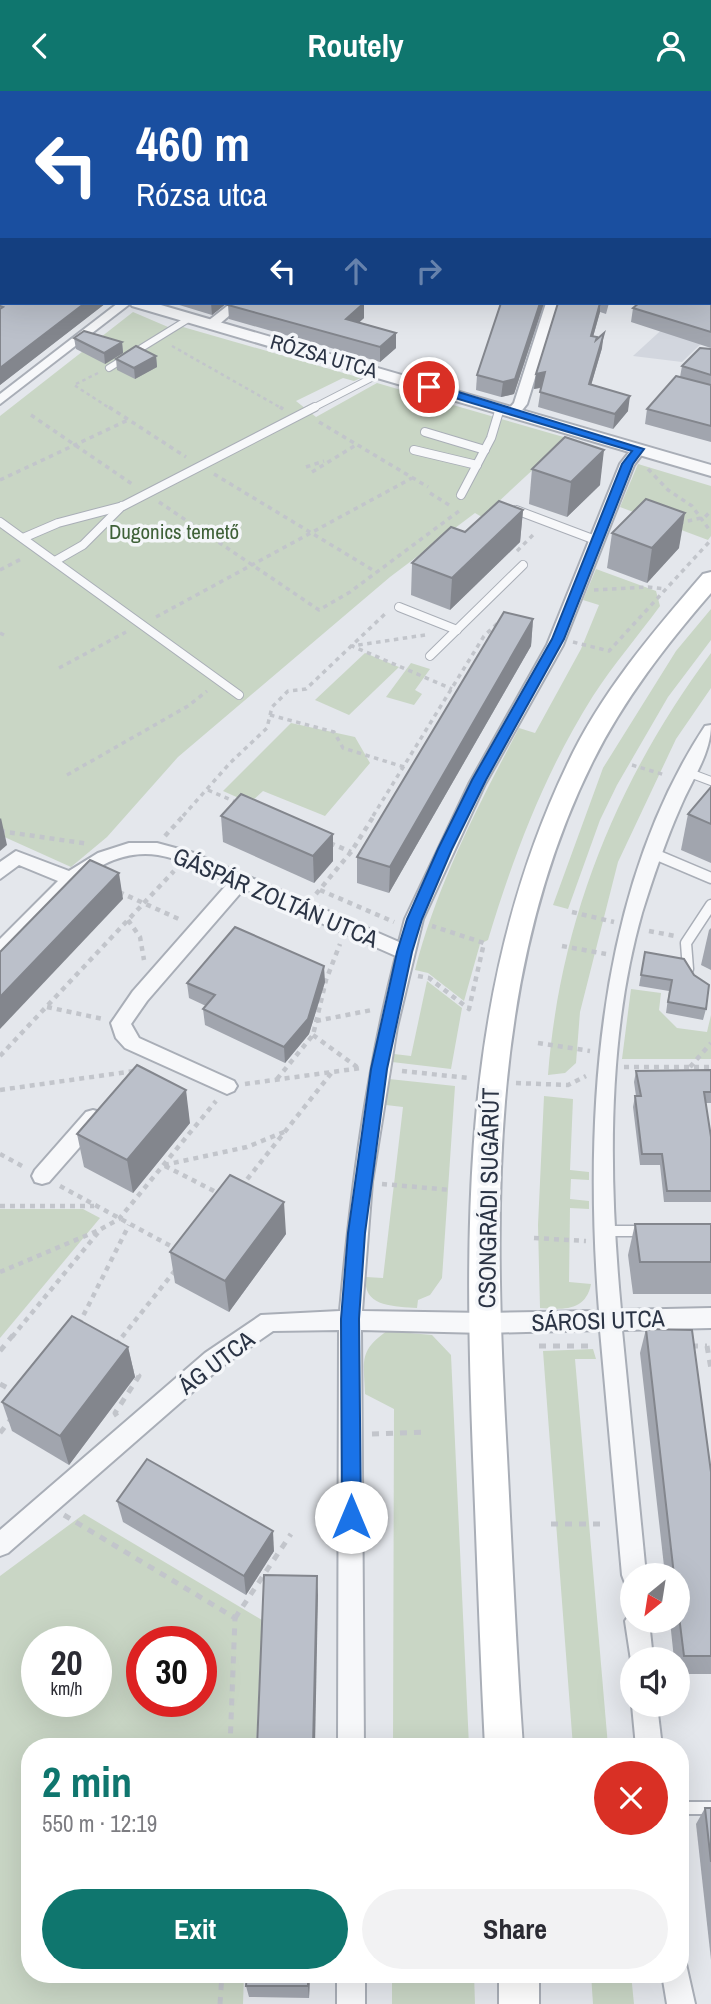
<!DOCTYPE html>
<html lang="en">
<head>
<meta charset="utf-8">
<style>
	:root { --surface:#fff; --page:#f2f2f3; --text:#2b2b33; --muted:#7c7c81; --accent:#0f766e }
	body { margin:0; font-family:"Archivo Narrow",sans-serif; background:var(--page); color:var(--text); height:100vh; display:flex; flex-direction:column; font-size:26px; white-space:nowrap }
	* { box-sizing:border-box; margin:0 }
	p { font-size:23px; color:var(--muted) }
	.icon { flex:none; width:38px; height:38px; fill:none; stroke:currentColor; stroke-width:2; stroke-linecap:round; stroke-linejoin:round }
	.map { position:relative; flex:1; overflow:hidden }
	.panel { position:absolute; left:21px; top:1647px; width:668px; height:245px; display:flex; flex-direction:column; background:var(--surface); border-radius:28px; box-shadow:0 7px 28px #0002 }
	.panel>* { flex:none }
	.guide { position:absolute; left:0px; top:0px; width:712px; height:214px; box-shadow:0 7px 28px #0002; background:#1a4fa0; color:#fff; overflow:hidden }
	.needle { width:46px; rotate:210deg }
	.buttons { position:absolute; left:620px; top:1472px; display:grid; gap:14px }
	.buttons a { display:grid; place-items:center; width:70px; height:70px; border-radius:50%; background:var(--surface); box-shadow:0 7px 28px #0002; font-size:35px }
	.speed { position:absolute; left:21px; top:1535px; display:flex; gap:14px; font-size:35px; font-weight:700; text-align:center }
	.speed>* { display:grid; place-content:center; width:91px; height:91px; border-radius:50%; background:var(--surface); box-shadow:0 7px 28px #0002; line-height:1 }
	.speed small { font-size:18px; font-weight:400 }
	.speed .limit { border:10px solid #d22; background:#fff; color:#111 }
	.pin { position:absolute; display:grid; place-items:center; width:60px; height:60px; color:#fff; margin:-30px; border:4px solid #fff; border-radius:50%; box-shadow:0 2px 7px #0007 }
	.me { position:absolute; width:77px; margin:-38px; rotate:0deg; stroke-linejoin:round; filter:drop-shadow(0 0 5px #0008) }
	.turn { display:flex; align-items:center; gap:24px; height:147px; padding:0 21px; font-size:32px }
	.turn .icon { width:91px; height:91px; stroke-width:2.5 }
	.turn b { display:block; font-size:49px; line-height:60px }
	.lanes { display:flex; align-items:center; height:66px; padding:0 21px; background:#0003; justify-content:center; gap:35px; direction:ltr }
	.lanes .off { opacity:.35 }
	.round { display:grid; place-items:center; flex:none; width:74px; height:74px; border-radius:37px; background:var(--page) }
	.overview { display:flex; align-items:center; justify-content:space-between; height:119px; padding:0 21px }
	h1 { font-size:42px; font-weight:800; line-height:52px; color:var(--accent) }
	.cta { display:flex; gap:14px; margin-top:auto; padding:14px 21px }
	.cta a { flex:1; height:80px; border-radius:42px; background:var(--accent); color:#fff; font-size:28px; font-weight:800; line-height:80px; text-align:center }
	.cta a+a { background:var(--page); color:var(--text) }
	header { display:flex; justify-content:space-between; align-items:center; height:91px; padding:0 21px; background:var(--accent); color:#fff; font-size:32px; font-weight:800 }
	.map>svg:first-child { display:block }
</style>
</head>
<body>
<header><svg class="icon" aria-label="back" viewBox="0 0 24 24"><path d="M15 5l-7 7 7 7"/></svg>Routely<svg class="icon" aria-label="person" viewBox="0 0 24 24"><circle cx="12" cy="8" r="4"/><path d="M4 21q1-7 8-7t8 7"/></svg></header>
<div class="map">
<svg width="711" height="1913" viewBox="0 0 711 1913">
	<rect width="100%" height="100%" fill="#e4e7ec"/>
	<path fill="#d2d6de" d="M680 222 711 243 682 271 633 265Z"/>
	<g fill="#c9d6c5" fill-rule="evenodd">
		<path d="M133 221 175 239 183 236 361 287 354 290 343 287 296 310 316 326 377 292 567 347 482 426 475 422 390 486 178 666 107 746 71 776 0 744V325Z"/>
		<path d="M638 373 711 395V445L708 449 620 416Z"/>
		<path d="M596 478 656 500 660 515C638 545 613 574 593 605 545 681 514 763 488 849L480 853 464 910 428 882 415 879C437 793 478 715 519 637L535 642 581 558 599 514 583 509Z"/>
		<path d="M711 518V549L668 606 617 694 600 729 568 818 553 814 603 677 676 560Z"/>
		<path d="M365 562 399 576 349 624 315 609Z"/>
		<path d="M711 562V597L676 648 618 771 580 921 576 972 565 982 548 984C560 828 618 687 711 562Z"/>
		<path d="M411 572 430 578 415 599 422 603 414 614 386 606Z"/>
		<path d="M291 632 355 646 370 672 325 725 263 700 250 712 223 700Z"/>
		<path d="M427 890 462 917 451 978 392 971 394 963 411 965Z"/>
		<path d="M631 898 661 902 659 919 677 937 707 941 711 924V968H622Z"/>
		<path d="M389 988 455 995 442 1187 430 1204 418 1209 417 1217C394 1215 362 1216 366 1186L383 1187 403 1016 386 1014Z"/>
		<path d="M544 1005 573 1008 570 1079 589 1081V1089L571 1088 570 1108 589 1110V1118L570 1117 569 1191 591 1193C586 1220 563 1219 540 1217L538 1134Z"/>
		<path d="M0 1118H83L100 1127 0 1247Z"/>
		<path d="M387 1240 432 1244 451 1264 469 1655H393L394 1318 365 1303C364 1271 358 1260 387 1240Z"/>
		<path d="M593 1258 596 1268H575L608 1655 573 1656 543 1260Z"/>
		<path d="M84 1423 262 1529 256 1655 30 1656V1883H244L243 1913H0V1485ZM37 1550H96V1610H37ZM142 1550H201V1610H142Z"/>
		<path d="M392 1883H474L475 1913H392Z"/>
		<path d="M591 1883H631L634 1913H593Z"/>
	</g>
	<g fill="none" stroke-linecap="round" stroke-linejoin="round">
		<defs>
			<g id="service-far3">
				<path d="M109 277 190 227"/>
				<path d="M311 318 381 282"/>
			</g>
			<g id="service-far2">
				<path d="M425 341 485 359"/>
				<path d="M414 359 477 374"/>
				<path d="M461 404 491 347 500 317"/>
				<path d="M516 419 598 450"/>
				<path d="M0 431 239 604"/>
				<path d="M23 447 58 432 123 415 315 316"/>
				<path d="M55 470 83 454 122 415"/>
				<path d="M399 516 457 539"/>
				<path d="M430 565 523 474"/>
				<path d="M687 681 711 690"/>
			</g>
			<g id="service-far1">
				<path d="M652 762 711 787"/>
				<path d="M688 878 686 852 711 814"/>
				<path d="M605 1140H644"/>
			</g>
			<path id="service" d="M681 1717H711"/>
			<g id="minor">
				<path d="M118 212H131L0 313V303Z"/>
				<path d="M231 212H244L216 236H208V230Z"/>
				<path d="M546 212H558L527 313 519 323H509L507 320 514 312Z"/>
				<path d="M639 354 646 358 634 374 563 554 485 693 423 828 397 936 372 1091 362 1220 485 1222 599 1220C584 1028 596 801 705 635L711 634C711 663 691 690 680 717 665 751 653 787 642 822 606 949 609 1090 621 1219L711 1217V1237L622 1239 646 1484H632V1495L625 1492 622 1484 600 1239 485 1242 361 1239 364 1656H338L339 1239 273 1240 221 1276 8 1462 0 1465V1439L205 1262 261 1224 340 1220C351 1100 366 982 396 865L244 798 147 910 131 933 139 947 234 990 237 995 234 1000 227 1003 125 957 116 947 111 932 133 900 229 791C206 781 183 768 158 764 93 754 45 823 6 865L0 867V848L58 790 19 774 0 788V771L16 760 69 780 98 762 129 752H157L194 762 399 851 405 828 469 693 547 554 620 373 634 355Z"/>
				<path d="M93 1019 100 1021 103 1027 100 1033 49 1091 42 1093 35 1091 32 1085 35 1079 86 1021Z"/>
				<path d="M632 1520V1530H649L653 1568H632V1576L625 1530Z"/>
				<path d="M632 1614H657L662 1656H636Z"/>
				<path d="M681 1871 686 1873 695 1913H667L662 1883H681Z"/>
				<rect x="337" y="1883" width="28" height="30"/>
			</g>
			<path id="tertiary" d="M130 212H154L711 374V385L132 215Z"/>
			<g id="secondary">
				<path d="M711 481V502C666 554 624 608 593 670 486 885 494 1132 507 1365 512 1462 516 1559 523 1656H485C480 1559 477 1462 473 1365 464 1127 462 894 567 674 600 603 652 542 703 483Z"/>
				<rect x="499" y="1883" width="40" height="30"/>
			</g>
			<path id="primary" d="M3 0H22L2 2Z"/>
		</defs>
		<use href="#service-far3" stroke="#a9aeb7" stroke-width="8"/>
		<use href="#service-far2" stroke="#a9aeb7" stroke-width="10"/>
		<use href="#service-far1" stroke="#a9aeb7" stroke-width="13"/>
		<use href="#service" stroke="#a9aeb7" stroke-width="16"/>
		<use href="#minor" stroke="#a9aeb7" stroke-width="4"/>
		<use href="#tertiary" stroke="#a9aeb7" stroke-width="4"/>
		<use href="#secondary" stroke="#a9aeb7" stroke-width="4"/>
		<use href="#primary" stroke="#a3abb8" stroke-width="3"/>
		<g stroke="#c2c5cb" stroke-width="2.5" stroke-dasharray="3.5 3.5" stroke-linecap="butt">
			<path d="M172 255 283 318"/>
			<path d="M98 282 74 294 111 318"/>
		</g>
		<g stroke="#c2c5cb" stroke-width="3.5" stroke-dasharray="4.5 4.5" stroke-linecap="butt">
			<path d="M109 316 186 366"/>
			<path d="M280 316 283 318"/>
			<path d="M31 324 132 393"/>
			<path d="M319 331 428 396"/>
			<path d="M306 376 324 370"/>
			<path d="M648 378 668 399 692 415 711 441"/>
			<path d="M312 381 356 354"/>
			<path d="M214 383 376 481"/>
			<path d="M0 389 128 329"/>
			<path d="M430 402 449 414"/>
			<path d="M159 411 319 519 350 501 459 420"/>
			<path d="M679 432 705 426 711 420"/>
			<path d="M517 460 535 442"/>
			<path d="M0 479 23 467"/>
			<path d="M594 499 648 496 665 498"/>
			<path d="M156 526 412 387"/>
			<path d="M0 542 4 544"/>
			<path d="M425 544 352 555 452 598"/>
			<path d="M573 551 609 560 711 449"/>
			<path d="M59 577 126 541"/>
			<path d="M270 624 334 641 343 657 404 676"/>
			<path d="M632 674 665 684"/>
			<path d="M67 684 188 615 207 600"/>
			<path d="M208 699 238 712"/>
			<path d="M183 725 230 672 267 637 272 616 288 600 306 598 387 521"/>
			<path d="M373 725 484 545 503 527"/>
		</g>
		<g stroke="#c2c5cb" stroke-width="4.5" stroke-dasharray="5 5" stroke-linecap="butt">
			<path d="M0 740 89 753"/>
			<path d="M165 745 185 723"/>
			<path d="M330 752 351 761"/>
			<path d="M320 799 394 831"/>
			<path d="M119 801 181 829"/>
			<path d="M316 803 351 761 375 723"/>
			<path d="M572 821 614 831"/>
			<path d="M128 829 140 846 144 869"/>
			<path d="M649 840 675 845"/>
			<path d="M562 855 606 863"/>
			<path d="M418 885 429 887 469 918 484 852 432 835"/>
			<path d="M47 916 103 928"/>
			<path d="M316 930 372 919"/>
			<path d="M313 944 357 976"/>
			<path d="M538 952 590 960"/>
			<path d="M0 965 174 780"/>
			<path d="M624 976H711"/>
			<path d="M690 976 711 952"/>
			<path d="M402 980 469 987"/>
			<path d="M277 988 313 944 326 889 340 853"/>
			<path d="M516 992 568 994 586 985"/>
			<path d="M245 993 361 977"/>
			<path d="M0 999 134 980"/>
			<path d="M0 1063 24 1076"/>
			<path d="M164 1074 247 1056 284 1041"/>
			<path d="M165 1075 220 1103"/>
			<path d="M382 1093 451 1099"/>
			<path d="M60 1095 178 1159"/>
			<path d="M241 1096 333 980"/>
			<path d="M0 1115H94"/>
			<path d="M534 1147 586 1150"/>
			<path d="M0 1181 97 1140"/>
			<path d="M79 1233 129 1134"/>
			<path d="M12 1246 101 1138 119 1128 216 1010"/>
			<path d="M122 1246 177 1177"/>
		</g>
		<g stroke="#c2c5cb" stroke-width="5" stroke-dasharray="7 7" stroke-linecap="butt">
			<path d="M115 1255 124 1244"/>
			<path d="M539 1255H591"/>
			<path d="M691 1255H707"/>
			<path d="M707 1255 711 1278"/>
			<path d="M0 1260 13 1244"/>
			<path d="M0 1293 15 1301"/>
			<path d="M117 1325 115 1322 139 1285 131 1279"/>
			<path d="M0 1342 11 1328"/>
			<path d="M372 1343 427 1341"/>
			<path d="M64 1424 235 1527 230 1656"/>
			<path d="M551 1433H606"/>
			<path d="M235 1527 291 1443"/>
			<path d="M220 1913 222 1883"/>
		</g>
		<use href="#service-far3" stroke="#f7f8fa" stroke-width="6"/>
		<use href="#service-far2" stroke="#f7f8fa" stroke-width="8"/>
		<use href="#service-far1" stroke="#f7f8fa" stroke-width="10"/>
		<use href="#service" stroke="#f7f8fa" stroke-width="12"/>
		<use href="#minor" fill="#f7f8fa" fill-rule="evenodd"/>
		<use href="#tertiary" fill="#f7f8fa" fill-rule="evenodd"/>
		<use href="#secondary" fill="#fff" fill-rule="evenodd"/>
		<use href="#primary" fill="#fff" fill-rule="evenodd"/>
		<path stroke="#7d8696" stroke-width="2" d="M33 2 35 0"/>
	</g>
	<g fill="#a1a5ae">
		<path d="M58 0H106L107 2H58Z"/>
		<path d="M710 45H711V257L631 231 633 217 639 212H710Z"/>
		<path d="M2 91V212H106L0 294V93Z"/>
		<path d="M176 212H227L212 224 176 213Z"/>
		<path d="M501 212H544L514 303 501 306 476 299 477 284Z"/>
		<path d="M558 212H609L606 223 600 221 593 246 602 257 591 294 628 320 613 338 538 316 541 297 534 298 536 283Z"/>
		<path d="M228 214 364 227 359 231 396 242V257L380 271 229 228Z"/>
		<path d="M74 247 122 251 123 262 105 273 76 258Z"/>
		<path d="M711 258V351L645 333 647 318 680 286 682 275Z"/>
		<path d="M156 265 157 276 135 288 117 279 116 268Z"/>
		<path d="M532 378 600 394 567 426 529 413Z"/>
		<path d="M523 419 520 451 450 519 411 504 412 472 465 441Z"/>
		<path d="M612 442 679 457 647 492 607 477Z"/>
		<path d="M533 528 531 555 389 802 357 792V766Z"/>
		<path d="M711 696V772L681 759 688 723Z"/>
		<path d="M221 725 333 743V770L314 792 223 751Z"/>
		<path d="M711 837V879L701 874 709 839Z"/>
		<path d="M645 861 694 884 706 918 703 929 666 922 669 900 639 895Z"/>
		<path d="M325 891 309 943 285 972 205 934 203 918 206 915 189 907 187 892Z"/>
		<path d="M711 979V1012H706L711 1046V1111H664L660 1074H640L633 1016 635 1005H636L634 991 636 980Z"/>
		<path d="M190 1032 133 1102 84 1076 77 1043Z"/>
		<path d="M635 1133H711V1203H633L628 1164Z"/>
		<path d="M286 1143 229 1221 175 1192 170 1161Z"/>
		<path d="M646 1238 711 1381V1583H677V1568H674L670 1530H677V1484H665L640 1262Z"/>
		<path d="M128 1256 135 1286 69 1374 12 1340 2 1311Z"/>
		<path d="M117 1410 274 1460 246 1504 123 1431Z"/>
		<path d="M705 1717H711V1869L696 1733Z"/>
		<path d="M247 1883H310L309 1907 249 1906 246 1895Z"/>
	</g>
	<g fill="#83868d">
		<path d="M85 212H106L0 294V277Z"/>
		<path d="M211 212H227L212 224Z"/>
		<path d="M364 212V227L347 243 346 228Z"/>
		<path d="M540 212H544L514 303 501 306 503 291Z"/>
		<path d="M600 212V221L589 260 591 245Z"/>
		<path d="M396 242V257L380 271V256Z"/>
		<path d="M604 242 602 257 587 308 589 293Z"/>
		<path d="M122 251 123 262 105 273 104 262Z"/>
		<path d="M156 265 157 276 135 288 134 277Z"/>
		<path d="M545 281 543 296 534 298 536 283Z"/>
		<path d="M630 305 628 320 613 338 615 323Z"/>
		<path d="M604 359 600 394 567 426 571 391Z"/>
		<path d="M523 419 520 451 450 519 452 487Z"/>
		<path d="M685 422 679 457 647 492 652 457Z"/>
		<path d="M533 528 531 555 389 802 390 776Z"/>
		<path d="M1 727 7 754 0 760V728Z"/>
		<path d="M333 743V770L314 792 313 765Z"/>
		<path d="M119 782 123 808 0 938V906Z"/>
		<path d="M324 875 325 891 309 943 285 972 284 956Z"/>
		<path d="M186 999 190 1032 133 1102 127 1069Z"/>
		<path d="M284 1111 286 1143 229 1221 225 1190Z"/>
		<path d="M128 1256 135 1286 69 1374 60 1345Z"/>
		<path d="M273 1440 274 1460 246 1504 244 1485Z"/>
		<path d="M317 1485 318 1504 315 1656H313Z"/>
		<path d="M308 1883H310L309 1907 308 1895Z"/>
	</g>
	<g fill="#bbc0ca" stroke="#83868d" stroke-width="2">
		<path d="M158 0H487L494 2H155Z"/>
		<rect x="567" y="0" width="92" height="2"/>
		<path d="M2 29V61L0 62V30Z"/>
		<rect x="710" y="45" width="1" height="39"/>
		<path d="M2 91V140L0 139V93Z"/>
		<rect x="710" y="93" width="1" height="108"/>
		<path d="M2 147V212H85L0 277V218L3 216 0 215V166Z"/>
		<path d="M230 212H364L346 228 396 242 380 256 228 214Z"/>
		<path d="M501 212H540L515 288 503 291 477 284Z"/>
		<path d="M558 212H600L591 245 597 246 596 249 604 242 589 293 630 305 615 323 540 301 545 281 536 283Z"/>
		<path d="M639 212H707L711 213V241L633 217Z"/>
		<path d="M84 240 122 251 104 262 74 247Z"/>
		<path d="M136 255 156 265 134 277 116 268Z"/>
		<path d="M700 257 711 258V284L682 275Z"/>
		<path d="M676 285 711 294V335L647 318Z"/>
		<path d="M565 346 604 359 571 391 532 378Z"/>
		<path d="M646 408 685 422 652 457 612 442Z"/>
		<path d="M499 410 523 419 452 487 412 472 451 436 465 441Z"/>
		<path d="M504 521 533 528 390 776 357 766Z"/>
		<path d="M711 696V733L688 723Z"/>
		<path d="M241 703 333 743 313 765 221 725Z"/>
		<path d="M90 769 119 782 0 906V861Z"/>
		<path d="M235 836 324 875 308 928 284 956 203 918 215 904 187 892Z"/>
		<path d="M645 861 684 868 694 884 709 894 706 918 668 911 672 889 641 884Z"/>
		<path d="M137 974 186 999 127 1069 77 1043Z"/>
		<path d="M711 979V1001H704L711 1046V1100H667L662 1063H642L635 1005H641L636 980Z"/>
		<path d="M230 1084 284 1111 225 1190 170 1161Z"/>
		<path d="M635 1133H711V1171H640Z"/>
		<path d="M72 1225 128 1256 60 1345 2 1311Z"/>
		<path d="M646 1238 692 1239 711 1381V1565H684L677 1509V1484H674Z"/>
		<path d="M147 1368 273 1440 244 1485 117 1410Z"/>
		<path d="M264 1484 317 1485 313 1656H257Z"/>
		<path d="M705 1717H711V1771Z"/>
		<path d="M247 1883H308V1895H246Z"/>
	</g>
	<path fill="#1a73e8" stroke="#114b97" stroke-width="2" d="M429 292 644 358 633 373 564 548 486 689 452 758 422 828 412 861 387 978 365 1142 359 1228 361 1426 358 1433 351 1436 344 1433 342 1426 341 1228 348 1142 371 978 397 861 407 828 438 758 472 689 552 548 622 373 632 360 425 298V293Z"/>
	<g text-anchor="middle" dominant-baseline="central" stroke-width="7" stroke-linejoin="round" paint-order="stroke">
		<g font-size="21" fill="#2b3445" stroke="#f4f6f9">
			<text transform="translate(324 265) rotate(16)">RÓZSA UTCA</text>
		</g>
		<g font-size="21" fill="#3f6138" stroke="#f4f6f9">
			<text x="174" y="440">Dugonics temető</text>
		</g>
		<g font-size="24" fill="#2b3445" stroke="#f4f6f9">
			<text transform="translate(276 806) rotate(23)">GÁSPÁR ZOLTÁN UTCA</text>
			<text transform="translate(488 1107) rotate(-89)">CSONGRÁDI SUGÁRÚT</text>
			<text transform="translate(598 1229) rotate(-2)">SÁROSI UTCA</text>
			<text transform="translate(216 1271) rotate(-37)">ÁG UTCA</text>
		</g>
	</g>
</svg>
<div class="buttons">
<a><svg class="needle" viewBox="-14 -14 28 28"><path d="M0-13l5 13h-10z" fill="#e53935"/><path d="M0 13l5-13h-10z" fill="#7c7c81"/></svg></a>
<a><svg class="icon" aria-label="sound" viewBox="0 0 24 24"><path d="M4 9h4l5-4v14l-5-4H4zM17 9q2 3 0 6"/></svg></a>
</div>
<div class="speed"><div>20<small>km/h</small></div><div class="limit">30</div></div>
<div class="pin" style="left:429px;top:296px;background:#d93025"><svg class="icon" aria-label="arrive" viewBox="0 0 24 24"><path d="M6 21V4h12l-3 4 3 4H6"/></svg></div>
<svg class="me" style="left:351px;top:1426px" viewBox="-20 -20 40 40"><circle r="19" fill="#fff"/><path d="M0-13L10 11 0 6-10 11z" fill="#1a73e8"/></svg>
<div class="guide">
<div class="turn"><svg class="icon" aria-label="left" viewBox="0 0 24 24"><path d="M17 20v-9H6M10 6l-5 5 5 5"/></svg><div><b>460 m</b>Rózsa utca</div></div>
<div class="lanes"><svg class="icon" aria-label="left" viewBox="0 0 24 24"><path d="M17 20v-9H6M10 6l-5 5 5 5"/></svg><svg class="icon off" aria-label="ahead" viewBox="0 0 24 24"><path d="M12 20V5M6 11l6-6 6 6"/></svg><svg class="icon off" aria-label="right" viewBox="0 0 24 24"><path d="M7 20v-9h11M14 6l5 5-5 5"/></svg></div>
</div>
<section class="panel">
<div class="overview"><div><h1>2 min</h1><p>550 m · 12:19</p></div><a class="round" style="background:#d93025;color:#fff"><svg class="icon" aria-label="close" viewBox="0 0 24 24"><path d="M6 6l12 12M18 6L6 18"/></svg></a></div>
<div class="cta"><a>Exit</a><a>Share</a></div>
</section>
</div>
</body>
</html>
